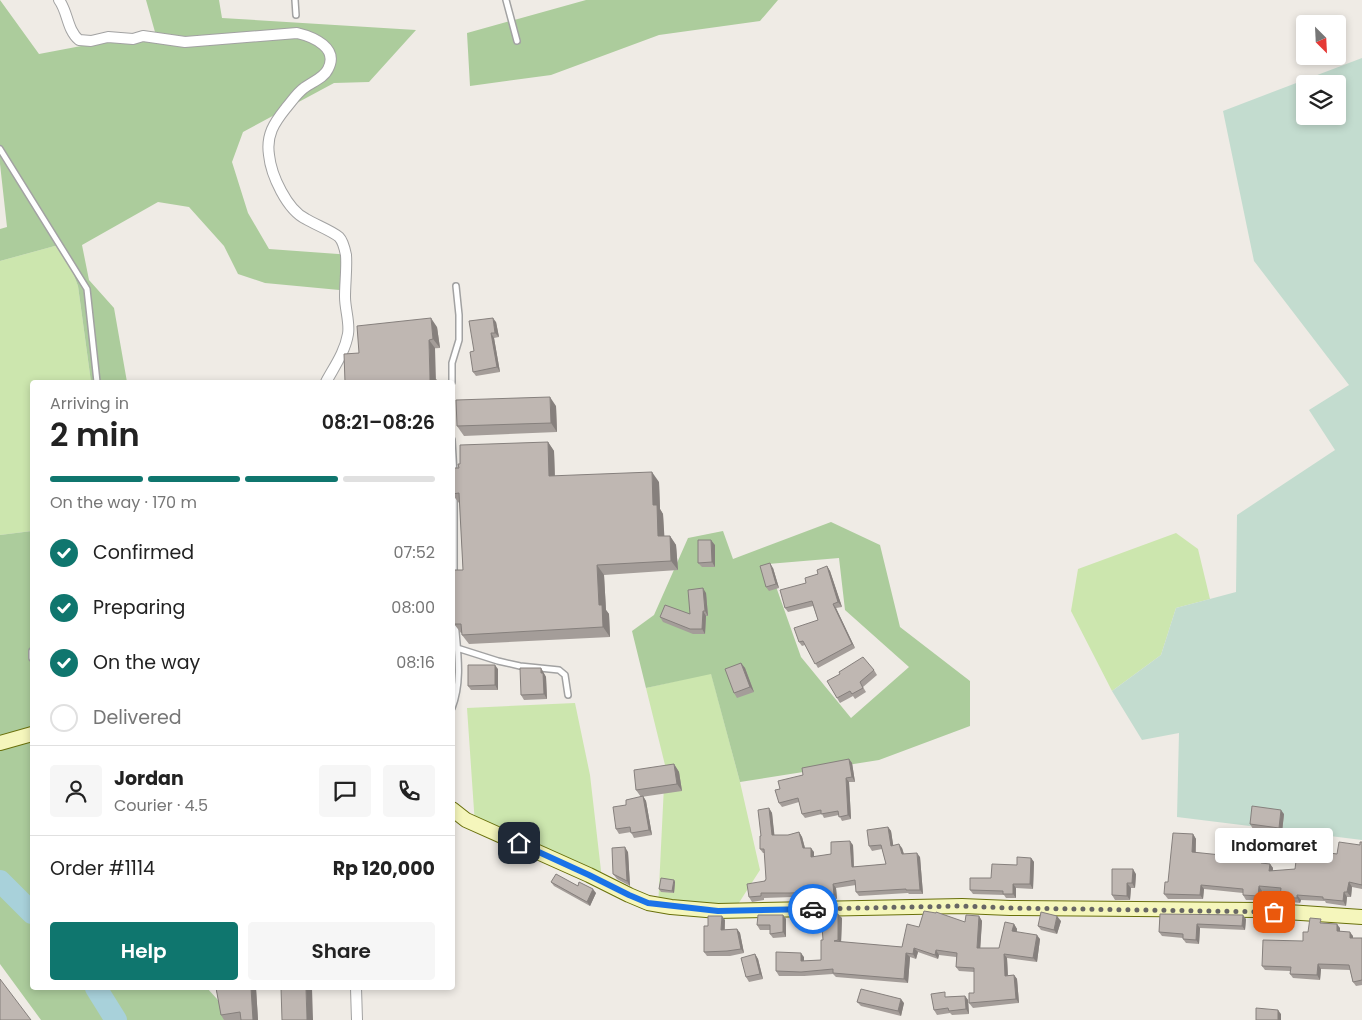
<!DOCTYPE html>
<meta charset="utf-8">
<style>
:root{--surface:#fff;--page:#f6f6f6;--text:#222;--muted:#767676;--line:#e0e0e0;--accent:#0f766e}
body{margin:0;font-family:Poppins,sans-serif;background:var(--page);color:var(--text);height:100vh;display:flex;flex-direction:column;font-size:19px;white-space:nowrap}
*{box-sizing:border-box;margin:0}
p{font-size:16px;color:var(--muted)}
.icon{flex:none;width:28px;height:28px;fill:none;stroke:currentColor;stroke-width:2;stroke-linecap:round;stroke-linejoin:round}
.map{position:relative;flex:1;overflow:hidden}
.drawer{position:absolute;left:30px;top:380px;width:425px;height:610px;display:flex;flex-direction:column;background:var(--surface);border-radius:5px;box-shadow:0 2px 8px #0003}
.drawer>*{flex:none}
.needle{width:32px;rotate:156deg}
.fabs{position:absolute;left:1296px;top:15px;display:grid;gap:10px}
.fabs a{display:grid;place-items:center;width:50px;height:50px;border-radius:5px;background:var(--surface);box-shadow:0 2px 8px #0003;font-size:25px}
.pin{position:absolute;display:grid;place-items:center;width:42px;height:42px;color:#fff;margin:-21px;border-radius:10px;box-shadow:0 2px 8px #0006}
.courier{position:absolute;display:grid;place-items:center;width:50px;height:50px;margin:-25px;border:4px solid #1a73e8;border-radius:50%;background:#fff;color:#222;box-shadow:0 1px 6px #0007}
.bubble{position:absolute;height:35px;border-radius:5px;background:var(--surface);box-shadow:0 2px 8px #0003;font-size:16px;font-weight:600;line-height:35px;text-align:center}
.headline em{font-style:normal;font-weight:600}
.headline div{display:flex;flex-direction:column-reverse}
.headline{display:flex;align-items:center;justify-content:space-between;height:85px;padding:0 20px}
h1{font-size:32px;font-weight:600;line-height:38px}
.bar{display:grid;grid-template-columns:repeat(4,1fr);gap:8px 5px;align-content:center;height:60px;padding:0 20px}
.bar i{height:6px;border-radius:4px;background:var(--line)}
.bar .on{background:var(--accent)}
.bar p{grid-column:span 4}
.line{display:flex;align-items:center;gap:12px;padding:0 20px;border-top:1px solid var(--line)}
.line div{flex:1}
.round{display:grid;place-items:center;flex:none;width:52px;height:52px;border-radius:5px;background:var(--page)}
ol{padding:0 20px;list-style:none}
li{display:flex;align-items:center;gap:15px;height:55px}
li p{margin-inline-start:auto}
li .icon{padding:5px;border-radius:50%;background:var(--accent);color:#fff;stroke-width:4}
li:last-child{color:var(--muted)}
li i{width:28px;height:28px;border:2px solid var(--line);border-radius:50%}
.button{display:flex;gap:10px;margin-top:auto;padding:10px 20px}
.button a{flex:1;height:58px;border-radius:5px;background:var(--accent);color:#fff;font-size:20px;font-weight:600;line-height:58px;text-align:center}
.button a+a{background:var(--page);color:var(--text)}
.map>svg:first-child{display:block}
</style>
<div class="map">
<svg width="1362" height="1020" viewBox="0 0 1362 1020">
<rect width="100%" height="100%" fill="#efebe5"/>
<!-- grass -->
<path fill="#cce6ae" d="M62 244 78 286 91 382H32V531L0 535V261Z
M1176 533 1198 549 1210 599 1176 608 1161 655 1112 691 1071 611 1078 569Z
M711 673 740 782 760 870 733 912 696 916 658 908 665 765 646 688Z
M575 703 590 775 603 888 475 825 467 708Z"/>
<!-- forest -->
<path fill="#accc9c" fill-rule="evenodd" d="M0 0 39 54 155 32 146 0H219L222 18 416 30 369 82 334 83 243 132 232 162 248 213 269 249 352 255 350 291 265 283 238 274 224 246 189 207 158 202 82 245 89 280 114 308 127 382H91L78 286 62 244 0 261V229L7 227 0 164Z
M586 0H778L760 21 659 35 551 75 470 86 467 33Z
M831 522 880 545 900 627 970 681V726L879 760 740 782 711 674 646 688 632 631 654 615 688 538 723 531 733 559ZM839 558 845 610 909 667 851 718 801 657 768 564Z
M32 531V988H207L228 1011 229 1020H41L0 964V535Z"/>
<!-- wetland -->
<path fill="#c3dccf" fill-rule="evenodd" d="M1362 58V840L1177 817 1179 733 1142 740 1112 691 1161 655 1176 608 1236 592 1237 515 1335 450 1309 410 1349 385 1254 261 1223 111ZM1305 84H1338V116H1305Z"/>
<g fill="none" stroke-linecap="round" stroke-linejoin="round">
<!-- river -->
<path stroke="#a8d1da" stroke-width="22" d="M0 881 32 913
M96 988 116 1020"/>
<!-- service casing -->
<g stroke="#a2a2a2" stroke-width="8">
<path id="service" d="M295 0 296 15
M506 0 517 41
M0 149 87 289 97 382
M452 382V363L459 340V315L456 286
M452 440 454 474
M454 490V576
M457 648 498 661 520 666 559 670 565 675 568 695
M32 651V658
M452 708C463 680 457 649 455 620"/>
</g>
<!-- minor casing -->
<g stroke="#a2a2a2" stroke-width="12">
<path id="minor" d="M59 0C68 12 67 30 79 40L91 41 108 37 133 39 143 36 185 42 297 33C314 37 339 48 328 69 324 78 312 82 304 88 297 93 292 101 286 108 274 123 266 135 269 155 271 175 287 210 306 219 314 224 332 231 339 237 343 241 345 250 346 255 347 268 345 283 345 297 345 309 350 323 348 334 345 352 334 367 326 382
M356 988 357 1020"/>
</g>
<!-- secondary casing -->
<g stroke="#69700b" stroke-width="16">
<path id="secondary" d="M0 743 32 734
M452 809 466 820 589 875 629 895 648 903 671 907 718 911 962 906 1010 908 1257 910 1362 917"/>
</g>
<!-- service -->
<use href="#service" stroke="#fff" stroke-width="5"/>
<!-- minor -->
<use href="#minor" stroke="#fff" stroke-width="10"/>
<!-- secondary -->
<use href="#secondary" stroke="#f5f6bc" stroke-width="14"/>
</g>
<!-- wall -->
<path fill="#a49d99" d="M496 322 499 337 494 338 500 372 476 376 473 372 474 351Z
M437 327 440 348 359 353Z
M556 406 557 432 464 436 457 426Z
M548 442 554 451 555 476 659 482 660 509 663 514 664 536H670L676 545 678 570 604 575 606 610 609 614 610 637 469 644 462 635V633H461L454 624 463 570 460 503H459L452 494V468H459Z
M715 545V567H702L698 563Z
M827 566 830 571 842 607 836 608 855 648 818 668 805 645 802 646 799 642 818 620 813 606 788 612 785 608 806 583 818 574Z
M773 568 779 588 769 591 766 587Z
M706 593 708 616H706L705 634H693L663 622 660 617 690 614Z
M741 663 745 668 754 692 737 698 734 693Z
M541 668 546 677 547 699 524 700 521 695Z
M498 669V690H471L468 686Z
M874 670 877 675 863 687 866 692 855 699 853 696 840 703 837 698Z
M849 759 852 763 855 782H849L851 819 842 821 839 815 824 818 822 814 805 818 802 814 799 802 782 807 779 803 780 789 803 775Z
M674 764 679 772 682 791 641 797 636 790Z
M643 796 646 801 652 835 634 838 631 832 619 834 616 829 626 805Z
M769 808 772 813 774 835H788L799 832 802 837 805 848 814 852V857L831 854 853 845 854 867 886 864 882 849 872 851 869 846 888 827 891 831 893 845 902 848 904 854 920 857 923 894H909L908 893 859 896 856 892V885L836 888 837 899 821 900 819 897H793L764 898V900L752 902 749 897 766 879 765 853H763L760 849 761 836Z
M1284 814 1282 832 1253 829 1250 824Z
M1193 834 1196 839V853L1270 864 1273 868V871L1295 869 1310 838 1313 842 1312 851 1337 854 1360 845 1362 842V889L1352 887 1351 897H1347L1346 906 1326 903 1325 901 1301 900 1300 903 1284 901 1280 897 1281 892 1262 891V900H1246L1243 895V893L1204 889 1203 899H1168L1164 894 1168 882Z
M628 852 630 886 617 879 613 874Z
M1031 858 1034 862 1033 889 1016 888V898H1006L1004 895 973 894 970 890 1017 865Z
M1136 874 1135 888H1131L1130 900H1115L1112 895Z
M674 880 675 882 674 893 661 892 659 889Z
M551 882 578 886 596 893 590 906 554 886Z
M1160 914 1246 919 1245 930 1200 928 1199 944 1186 943 1183 939V938L1162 936 1159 932Z
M783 915 786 919V937L773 938 770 934V930H760L757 925Z
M979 916 982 921 980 948H999L1014 924 1017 929V932L1040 939 1037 962 1007 958 1008 975H1014L1017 979 1019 1003 973 1008 969 1003 974 993V972L959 971 956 967V957L939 955 938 959 918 952 916 959 910 957 908 983 836 977 833 974 804 976H779L776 971 804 957V961L821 960 823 940 842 918 841 942 902 947 919 927 965 922Z
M725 920V930L737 929 740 933 744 953 730 956H707L704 952 708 926Z
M1061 921 1057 934 1041 930 1038 926Z
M1324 923 1340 928V931L1353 936V938H1362V985L1356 986 1353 982 1350 970 1321 969 1320 980 1293 978 1290 974V971L1265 970 1262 966 1303 941 1308 932Z
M755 954 758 959 763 979 749 982 746 977Z
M216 988H256L258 1020H224L221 1015Z
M965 996 968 1000 969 1014 952 1015 950 1013 937 1015 934 1010 948 997Z
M857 1002 904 1003 901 1016 861 1006Z"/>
<!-- shaded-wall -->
<path fill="#86807d" d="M431 318 437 327 440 348 433 339Z
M493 318 496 322 499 337 495 333Z
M491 333 494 338 500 372 497 367Z
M429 340 435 348 436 382 430 380Z
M550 397 556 406 557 432 551 423Z
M548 442 554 451 555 485 549 476Z
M652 472 659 482 660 509 663 514 665 546 658 536 653 505Z
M670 536 676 545 678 570 671 561Z
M711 540 715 545V567L712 562Z
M770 563 773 568 779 588 776 584Z
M597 565 604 575 606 610 609 614 610 637 603 627 599 605Z
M827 566 830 571 842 607 838 602Z
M703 588 706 593 708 616 705 611Z
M833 604 836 608 855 648 852 644Z
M703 611 706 616 705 634 702 629Z
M741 663 745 668 754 692 750 687Z
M495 665 498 669V690L495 685Z
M541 668 546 677 547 699 544 694Z
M849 759 852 763 855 782 852 777Z
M674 764 679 772 682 791 677 784Z
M846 778 849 782 851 819 848 815Z
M643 796 646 801 652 835 649 830Z
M769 808 772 813 775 840 772 835Z
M1281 810 1284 814 1282 832 1279 828Z
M888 827 891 831 894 850 891 846Z
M799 832 802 837 806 852 803 848Z
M1193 834 1196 839 1195 857 1192 852Z
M1310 838 1313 842 1311 855 1308 850Z
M850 841 853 845 854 872 852 867Z
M899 844 902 848 905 858 902 854Z
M625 847 628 852 630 886 627 881Z
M811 848 814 852V862L811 857Z
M917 853 920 857 923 894 920 890Z
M1031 858 1034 862 1033 889 1030 884Z
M1270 864 1273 868 1272 876 1269 871Z
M1133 869 1136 874 1135 888 1132 883Z
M674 880 675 882 674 893 672 891Z
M1349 882 1352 887 1351 897 1347 892Z
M1127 883 1131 888 1130 900 1127 896Z
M833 884 836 888 837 899 834 895Z
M1013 884 1016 888V898L1013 894Z
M1201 885 1204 889 1203 899 1200 895Z
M1259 886 1262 891V900L1258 896Z
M593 889 596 893 590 906 587 902Z
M1344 892 1347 897 1346 906 1343 901Z
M1297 895 1301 900 1300 903 1297 898Z
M838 914 842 918 841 944 838 940Z
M783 915 786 919V937L783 932Z
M1243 915 1246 919 1245 930 1242 926Z
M722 916 725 920 724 935 721 930Z
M979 916 982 921 980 953 977 948Z
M1057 916 1061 921 1057 934 1054 930Z
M1014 924 1017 929 1016 936 1012 931Z
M1197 924 1200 928 1199 944 1196 940Z
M1337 924 1340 928V936L1337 931Z
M737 929 740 933 744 953 741 949Z
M1350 932 1353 936V943L1350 938Z
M1037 935 1040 939 1037 962 1033 958Z
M914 948 918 952 916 959 913 954Z
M936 950 939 955 938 959 935 955Z
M801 953 804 957V966L801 961Z
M906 953 910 957 908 983 904 979Z
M755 954 758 959 763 979 760 974Z
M1004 954 1007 958 1008 980 1005 976Z
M1318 964 1321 969 1320 980 1317 975Z
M1014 975 1017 979 1019 1003 1016 999Z
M251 988H256L258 1020H253Z
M306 988H312L313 1020H307Z
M965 996 968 1000 969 1014 966 1009Z
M901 999 904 1003 901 1016 898 1011Z
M1278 1010 1281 1014V1020H1278Z"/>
<!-- building -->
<path fill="#bfb7b2" stroke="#86807d" d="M431 318 433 339 429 340 430 380H437V382H345L344 354 359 353 357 326Z
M493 318 495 333H491L497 367 473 372 470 352 474 351 469 321Z
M550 397 551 423 457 426 456 400Z
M548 442 549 476 652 472 653 505H657L658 536H670L671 561 597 565 599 605H602L603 627 462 635 461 624H454L452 586V570H463L459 493 452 494V468H459L458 464H460V445Z
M698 540H711L712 562 698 563Z
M770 563 776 584 766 587 760 566Z
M827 566 838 602 833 604 852 644 815 664 803 641 799 642 794 628 818 620 812 601 785 608 780 590 806 583 805 578 818 574 817 570Z
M703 588 705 611H703L702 629H690L660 617 665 605 690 614 688 590Z
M863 657 874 670 860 682 863 688 852 694 850 691 837 698 827 681 840 674 839 672Z
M741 663 750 687 734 693 725 669Z
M468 665H495V685L468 686Z
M520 668H541V673H543L544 694 521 695Z
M849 759 852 777 846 778 848 815 839 817 838 811 821 814V810L802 814 798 798 779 803 775 790 780 789 778 781 803 775 802 768Z
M674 764 677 784 636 790 634 770Z
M643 796 649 830 631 833 630 827 616 829 613 807 626 805V800Z
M1252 806 1281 810 1279 828 1250 824Z
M769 808 772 835H788L799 832 803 848H811V857L831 854V842L850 841 852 867 886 864 881 845 869 846 867 830 888 827 891 846 899 844 902 854 917 853 920 890H906V889L856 892 855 880 833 884 834 895 818 896V892L790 893H761V896L749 897 747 884 765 881 766 879 764 849H760V836H761L758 810Z
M1173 833 1193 834 1192 852 1221 855V857L1261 858V863L1270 864 1269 871 1295 869 1299 837 1310 838 1308 850 1337 854 1339 842 1360 845V842H1362V885L1349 882 1347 892H1344L1343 901 1323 899V897L1297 895V898L1280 897 1281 888 1259 886 1258 896 1243 895V889L1201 885 1200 895 1164 894 1165 882H1168Z
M625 847 627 881 613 874 612 848Z
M1017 857 1031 858 1030 884H1013V894H1003V891L970 890V878H991L992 864 1017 865Z
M1112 869H1133L1132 883H1127V896L1112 895Z
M556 874 578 886 579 882 593 889 587 902 551 882Z
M661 878 674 880 672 891 659 889Z
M924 911 936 913V912L965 922 966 915 979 916 977 948H999L1005 922 1014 924 1012 931 1037 935 1033 958 1004 954 1005 976 1014 975 1016 999 969 1003V993H974V968L956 967 957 953 936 950 935 955 914 948 913 954 906 953 904 979 833 973V969L801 972 776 971V952L801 953V961L821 960V940H823L821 913 838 914V940L834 941 902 947 907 924 919 927Z
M1041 912 1057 916 1054 930 1038 926Z
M1160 914 1243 915 1242 926 1197 924 1196 940 1183 939V934L1159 932Z
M758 915H783V932L770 934V925H757Z
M708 916H722L721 930 737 929 741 949 727 951 704 952V926H708Z
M1310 918 1321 919 1320 923 1337 924V931L1350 932V938H1362V980L1353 982 1349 965 1318 964 1317 975 1290 974 1291 967 1262 966 1263 940 1303 941V932H1308Z
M755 954 760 974 746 977 741 958Z
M0 979 31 1020H0Z
M216 988H251L253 1020H241L240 1012 221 1015Z
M281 988H306L307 1020H282Z
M861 989 901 999 898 1011 857 1002Z
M945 992V997L965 996 966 1009 949 1011 948 1008 934 1010 931 994Z
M1256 1008 1278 1010V1020H1256Z"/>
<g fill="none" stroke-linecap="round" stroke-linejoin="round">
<!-- done -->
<path stroke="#676664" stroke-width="5" stroke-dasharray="0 9" d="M813 909 962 906 1010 908 1274 912"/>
<!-- route -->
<path stroke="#1a73e8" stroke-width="6" d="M519 843 589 875 629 895 648 903 718 911 813 909"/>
</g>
</svg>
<div class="fabs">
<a><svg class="needle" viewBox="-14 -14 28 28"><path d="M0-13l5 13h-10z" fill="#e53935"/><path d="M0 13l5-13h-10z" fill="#767676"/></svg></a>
<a><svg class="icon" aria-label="layers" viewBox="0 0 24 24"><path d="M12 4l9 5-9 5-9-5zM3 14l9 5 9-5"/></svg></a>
</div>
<div class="pin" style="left:1274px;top:912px;background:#ea580c"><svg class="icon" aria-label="bag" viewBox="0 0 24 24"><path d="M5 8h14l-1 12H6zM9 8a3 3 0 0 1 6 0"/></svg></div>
<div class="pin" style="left:519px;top:843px;background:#1f2937"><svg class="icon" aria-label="home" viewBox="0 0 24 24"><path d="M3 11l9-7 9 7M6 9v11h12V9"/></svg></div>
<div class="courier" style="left:813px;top:909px"><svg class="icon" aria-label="car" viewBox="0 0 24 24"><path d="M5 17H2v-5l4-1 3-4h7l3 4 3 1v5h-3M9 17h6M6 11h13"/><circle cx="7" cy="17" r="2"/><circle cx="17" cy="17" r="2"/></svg></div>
<div class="bubble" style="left:1215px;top:828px;width:118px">Indomaret</div>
<section class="drawer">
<div class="headline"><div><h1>2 min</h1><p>Arriving in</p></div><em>08:21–08:26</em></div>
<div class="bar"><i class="on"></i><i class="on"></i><i class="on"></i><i></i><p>On the way · 170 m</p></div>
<ol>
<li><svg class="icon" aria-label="check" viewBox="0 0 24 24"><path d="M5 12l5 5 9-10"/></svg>Confirmed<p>07:52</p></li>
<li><svg class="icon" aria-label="check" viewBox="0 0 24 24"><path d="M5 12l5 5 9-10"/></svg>Preparing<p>08:00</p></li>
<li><svg class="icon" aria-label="check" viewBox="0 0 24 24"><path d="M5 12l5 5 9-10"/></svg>On the way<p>08:16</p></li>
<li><i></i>Delivered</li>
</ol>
<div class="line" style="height:90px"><a class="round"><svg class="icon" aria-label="person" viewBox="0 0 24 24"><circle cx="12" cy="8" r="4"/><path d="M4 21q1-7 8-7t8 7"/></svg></a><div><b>Jordan</b><p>Courier · 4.5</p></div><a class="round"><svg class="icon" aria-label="chat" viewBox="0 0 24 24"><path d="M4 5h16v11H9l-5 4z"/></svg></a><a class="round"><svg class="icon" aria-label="phone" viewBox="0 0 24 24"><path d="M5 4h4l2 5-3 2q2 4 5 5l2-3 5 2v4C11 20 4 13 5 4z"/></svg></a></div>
<div class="line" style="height:65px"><div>Order #1114</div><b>Rp 120,000</b></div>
<div class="button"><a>Help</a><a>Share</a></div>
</section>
</div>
